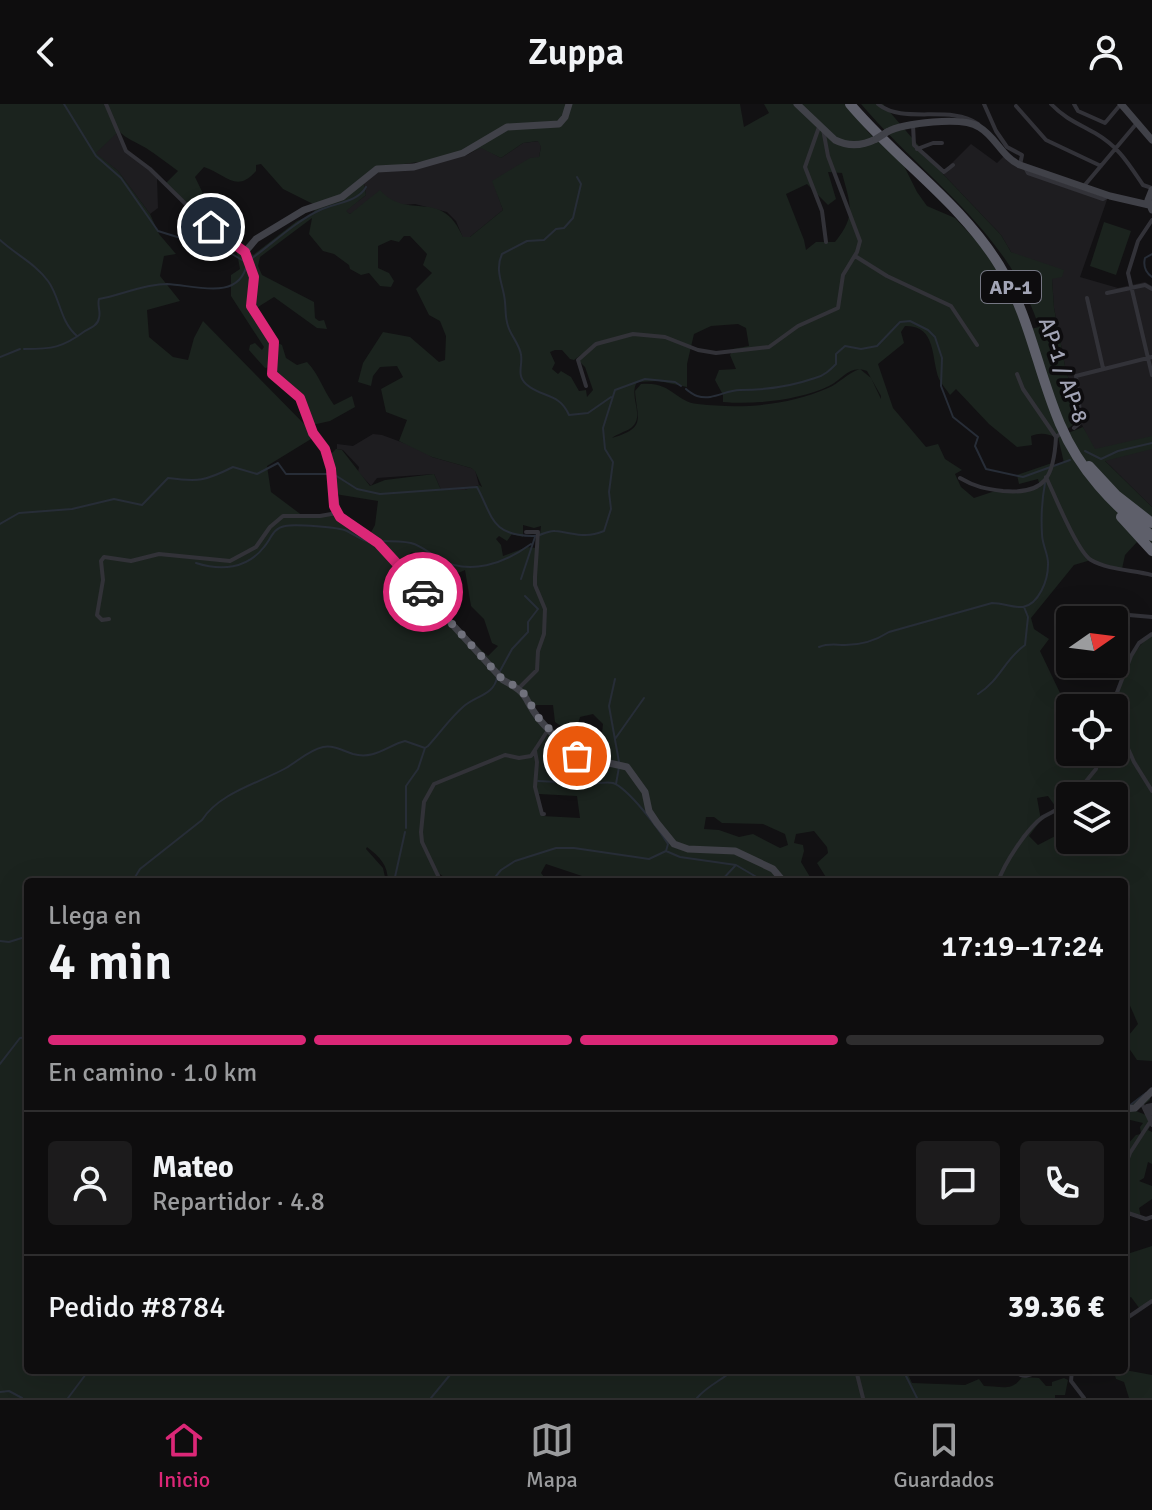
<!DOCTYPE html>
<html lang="es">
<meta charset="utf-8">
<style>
:root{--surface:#0e0d0e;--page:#1c1b1c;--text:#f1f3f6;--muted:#9b9c9e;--line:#2e2d2e;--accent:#db2777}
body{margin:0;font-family:Signika,sans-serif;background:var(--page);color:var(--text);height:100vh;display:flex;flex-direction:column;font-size:30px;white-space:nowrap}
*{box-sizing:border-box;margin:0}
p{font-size:26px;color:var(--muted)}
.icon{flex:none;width:44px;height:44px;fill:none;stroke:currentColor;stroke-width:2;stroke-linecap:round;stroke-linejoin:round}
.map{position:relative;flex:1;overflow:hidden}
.panel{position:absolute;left:24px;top:774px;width:1104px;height:496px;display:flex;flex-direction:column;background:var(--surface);border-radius:8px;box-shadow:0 8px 32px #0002,0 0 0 2px var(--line)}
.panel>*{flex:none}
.needle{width:52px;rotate:76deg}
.fabs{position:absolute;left:1056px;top:502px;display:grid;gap:16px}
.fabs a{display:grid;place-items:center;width:72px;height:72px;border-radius:8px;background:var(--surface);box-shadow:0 8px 32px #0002,0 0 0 2px var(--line);font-size:40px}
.pin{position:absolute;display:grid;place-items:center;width:68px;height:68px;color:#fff;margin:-34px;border:4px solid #fff;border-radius:50%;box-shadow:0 2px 8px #0007}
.courier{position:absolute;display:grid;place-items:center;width:80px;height:80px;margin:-40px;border:6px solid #db2777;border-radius:50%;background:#fff;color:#222;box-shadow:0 2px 10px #0007}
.overview em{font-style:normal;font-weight:600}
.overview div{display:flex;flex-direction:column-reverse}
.overview{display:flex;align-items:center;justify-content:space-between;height:136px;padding:0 24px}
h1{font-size:52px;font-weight:600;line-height:60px}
.bar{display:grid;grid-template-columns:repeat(4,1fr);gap:12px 8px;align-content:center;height:96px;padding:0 24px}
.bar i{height:10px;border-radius:6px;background:var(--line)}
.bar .selected{background:var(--accent)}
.bar p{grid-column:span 4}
.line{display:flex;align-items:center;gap:20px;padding:0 24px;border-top:2px solid var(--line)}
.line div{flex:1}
.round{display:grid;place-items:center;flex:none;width:84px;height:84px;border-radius:8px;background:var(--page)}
header{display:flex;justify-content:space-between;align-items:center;height:104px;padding:0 24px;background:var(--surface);font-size:36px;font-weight:600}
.dock{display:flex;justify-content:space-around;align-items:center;height:112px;border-top:2px solid var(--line);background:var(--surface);font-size:22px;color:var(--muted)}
.dock a{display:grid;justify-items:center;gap:4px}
.dock .selected{color:var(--accent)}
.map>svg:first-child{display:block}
</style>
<header><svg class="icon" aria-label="back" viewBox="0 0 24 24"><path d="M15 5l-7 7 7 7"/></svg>Zuppa<svg class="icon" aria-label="person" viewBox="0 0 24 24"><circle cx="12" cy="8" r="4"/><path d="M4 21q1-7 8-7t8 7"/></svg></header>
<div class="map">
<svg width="1152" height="1294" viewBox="0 0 1152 1294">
<rect width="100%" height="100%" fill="#121113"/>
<!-- built -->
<path fill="#1e1d20" d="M116 29 125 48 143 59 157 74 158 104 150 110 118 67 95 49Z
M539 37 541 43 539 53 493 77 503 106 470 133 463 134 456 117 447 108 415 100 402 101 375 92 358 106 350 110 345 107 366 91 363 75 377 66 467 51 481 43 501 54 523 39Z
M971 40 997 59 1006 50 1014 57 1108 93 1080 173 1118 184 1145 178 1152 182V403L1092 344 1080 316 1065 262 1054 204 1052 175 1011 148 1001 131 942 69Z
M373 330 382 331 420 345 432 353 471 364 475 366 479 381 465 386H441L434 370 377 374 371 382 358 368 359 363 343 346 337 345V340L353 342Z"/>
<!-- green -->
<path fill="#1b231e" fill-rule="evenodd" d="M0 0H740L744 23 769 9 764 0H846L869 29 903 60 917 88 927 102 955 114 984 145 1010 186 1026 226 1039 223C1009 128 923 73 861 0H883L942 69 1001 131 1011 148 1064 166 1062 173 1052 175 1054 204 1065 262 1080 316 1056 333C1047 330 1041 328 1031 332L1032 341 1017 343 989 320 956 285 950 291C947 286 942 281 939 275 931 255 937 221 905 222L901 228 904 239 878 260 893 304 926 343 938 340 945 355 962 366 955 370 961 383 974 394 998 386 1027 388 1040 383 1038 375 1019 380 1017 371 1052 359 1054 362 1064 359 1058 333 1083 323 1095 345 1152 332V345L1105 357 1152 403V453L1137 438 1125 451 1122 465 1091 456 1074 461 1031 514 1034 525 1049 535 1040 547 1061 591 1070 648 1097 666 1108 648H1114V643H1126L1111 602C1124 576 1128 547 1152 531V957L1137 956 1124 937 1138 920 1124 888V778H829L817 759 828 749 827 743 814 727 796 730 794 739 803 741 804 747 801 758 813 778H600L546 760 541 769 548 778H450L440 770 441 778H388C388 761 380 753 367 743L366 745 383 764 386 778H28V1266H906L912 1279 965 1281 979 1275 984 1282C1001 1282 1012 1288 1022 1273L1039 1274 1046 1282H1052V1278L1064 1274 1068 1276 1065 1291H1055V1294H0ZM119 27C126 35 136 38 146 44 157 51 167 59 178 67L166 79 215 125 211 106 195 73 204 63C226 70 236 90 256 67V61L261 60 283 85 317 102 312 111 297 117 253 151 241 140 236 144 240 165 231 171V192L264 243 262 246 255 239 250 241 249 246 265 264 270 263 278 275 300 291 312 321 330 317 355 303 352 292 334 301C323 286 319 270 307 258L297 261 286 254 282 241 274 237 253 206 274 193 317 224 327 225 324 216 319 217 315 214 314 198 262 171 258 162 260 153 312 114 309 130 323 147 334 150 349 161 350 165 361 171 369 169 380 182 391 183 394 177 389 169 378 164V142L391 136 399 138 404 132H410L427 150 423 161 432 169 416 185 429 211 440 217 446 232 445 256 439 258 410 233 383 228 363 259 358 278 371 282 373 272 380 263 397 262 403 273 381 285 386 308 407 316 399 337 432 353 471 364 475 367 482 383 479 381 465 386H441L434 370 385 376 370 382 342 346 336 345 331 350 335 390 378 397 375 421 369 432 344 419 335 409 303 412 271 388 267 362 311 335 312 328 203 217 194 234 188 256 173 253 149 233 147 206 180 197 160 172 164 152 176 150 159 130 150 110 118 67 96 49ZM538 37 541 43 539 53 530 54 492 77 503 106 470 133H463C441 82 408 118 380 86L350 110 346 107 366 91 363 75C397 52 444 62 481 44L501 54 523 39ZM828 68 842 69C850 100 857 111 835 138H816L806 146 804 136 786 90 807 80 828 101 836 95ZM738 220 746 224 749 242 733 245 730 251 736 265 719 266 715 276 723 291V298C754 301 800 296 829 282 843 275 850 260 867 267L881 292V295L871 274 860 265C847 269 840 279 828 284 787 302 742 305 698 300 675 298 672 277 641 280L635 287C637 315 647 324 612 334 617 330 625 328 631 324 646 312 628 293 637 278L659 277 687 283V260L694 230 711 222ZM555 246H562L570 255 574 256 582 250 579 257 585 263 593 286 587 293 586 286 579 287 571 273 561 267 558 270 552 265 555 259 550 248ZM523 421 534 424 541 422 536 464 537 481 547 511 534 481 536 444 527 443 503 452 501 441 496 435 499 432 507 437 512 430 523 433ZM412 448 425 458 456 470 465 466 471 502 484 515 492 539 498 542 488 552C462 529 422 483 407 452ZM534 601H553L555 618 561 622 578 620 580 613 593 610 603 620 601 639 589 648 577 642 570 648 539 616ZM539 690 577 692 580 714 542 712ZM1048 692 1058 706 1056 709 1065 717 1063 728 1038 741 1029 732 1041 716 1037 694ZM1070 692H1114V736H1070ZM706 713H714L722 719 763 720 785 730 788 741 780 744 753 730 739 733 719 726 704 725Z
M1104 118 1131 127 1116 171 1090 162Z
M1143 990 1150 993V996L1136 1007 1146 1011 1151 1021 1148 1026 1152 1028V1060L1148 1058 1144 1074 1139 1077 1152 1082V1095L1139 1104 1141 1113 1126 1107 1124 1111V1044L1136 1031 1141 1030 1140 1023 1143 1019 1126 1015 1130 1025 1124 1032V1007H1131V1000Z
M1152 1142V1197L1140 1205 1131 1193 1124 1197V1151Z
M1125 1266 1152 1271V1294H1129L1124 1278 1116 1275 1114 1268Z"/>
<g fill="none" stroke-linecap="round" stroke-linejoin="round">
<!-- stream -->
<path stroke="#272d37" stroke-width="2" d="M64 0 96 52 121 74 158 127 232 150 247 159
M577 73 581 80 573 114 564 124 556 125 544 136 527 137 502 150C494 167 504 182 505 198 506 208 505 213 508 222 511 232 520 241 521 251 523 261 516 271 526 280 541 294 559 288 569 311L588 309 611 293
M0 136C15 150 36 160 48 177 60 193 60 218 77 232
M1152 150 1145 154C1143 162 1145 168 1152 173
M251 155C273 139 296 117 320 106 335 99 358 98 366 83
M24 245C52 245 62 244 85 227 91 224 98 221 99 214 101 207 97 202 99 195 121 191 144 180 167 180 194 181 239 198 247 160
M0 253 20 245
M686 285C688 287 694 291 697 292 713 297 725 286 740 286 763 286 792 282 815 274 824 272 830 266 836 260V250L845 242 861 245 877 242 900 218 910 217 928 226 935 233 942 254 941 282 953 313 978 333 975 342 986 365 1023 373 1070 356
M1085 347 1101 355 1118 347 1152 339
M335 371 357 385 380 390 477 383C493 413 491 431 532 432 540 433 547 426 555 427 575 429 584 435 604 427L611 405 609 388 613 358 605 345 603 324 615 286 645 275 675 278 681 282
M0 420 19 409 72 405 114 395 142 401 168 374C199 378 205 377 233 363L257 370 278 359 286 370H329
M380 437C390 437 402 437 411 439 422 442 429 449 438 454 469 473 505 459 531 440
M196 459C221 467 247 465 264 443 271 435 273 424 285 422 295 420 339 423 347 427 355 431 360 435 369 438
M521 475 535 433
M819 543C829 539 835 541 845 541 862 541 875 537 889 528L992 499C1003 499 1014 504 1023 503 1039 500 1048 476 1048 461 1049 451 1042 441 1042 430 1041 413 1042 395 1045 379
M500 567 512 545 528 528V518L538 505 525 492
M615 575 609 602 619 658
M978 590C1001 575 1004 556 1025 541L1028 513 1024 503
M615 635 644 594
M538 677C555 677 572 680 588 680 597 680 605 677 613 679 628 684 659 725 668 740L666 747
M616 680 619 663
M406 724V682L418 665 425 644
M132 778 140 765 202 716C219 689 259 679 286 664 298 657 309 646 323 643 335 641 343 647 353 650 375 656 388 641 405 637L425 644 428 642C440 629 450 614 464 602 476 592 495 590 497 573
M388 778 395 773 405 728
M491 778 501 766 515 757 556 744H574L649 755 666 747 680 753 736 761 765 778
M720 778 735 762
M0 837 9 838 28 832
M0 960 20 934 28 933
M1129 1002 1146 989
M903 1266 917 1294
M0 1288 9 1287 22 1294
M68 1294 89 1266
M431 1294 454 1266
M697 1294C708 1281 721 1277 733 1266"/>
<!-- street -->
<path stroke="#323238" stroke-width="4" d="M106 0 126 47 150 65 202 116 245 148
M878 0C903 21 950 0 978 20
M984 0 996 27 1007 43 1022 51 1020 61
M1051 0C1064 14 1079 20 1095 29 1119 43 1128 59 1143 81L1152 84
M1074 0 1078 7 1105 19 1121 0
M1016 2 1046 36 1101 62
M913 21 914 41 944 68 953 61
M819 23 805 63 822 107 826 138
M917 45 933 39H942
M1026 65 1028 69 1103 95 1108 92
M1084 82 1137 19
M1152 116 1138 137 1128 169 1152 271
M855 152 887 172 951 202 977 241
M1107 189 1145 181 1152 185
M1087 194 1103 264
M1017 270 1023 285 1056 333
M586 282 578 256 596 240 633 230 665 233 698 246 716 249 769 243 798 222 838 204 843 171 857 148 860 137 828 52 823 25
M1074 324 1081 318 1076 272 1152 253
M1046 373C1054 390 1077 447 1091 456 1108 466 1133 466 1152 471
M960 374C975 383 986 385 1003 387 1046 391 1054 372 1056 333L1060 330
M1092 513 1106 509 1152 513
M109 515 102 516 97 511 103 476 101 457 104 453 131 457 159 450 230 457 256 443 270 423 283 412H320L337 409
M519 584 537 566 538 547 544 530 545 505 535 481V473L538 428H526
M1111 604 1131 552 1139 539 1152 530
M1114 613 1134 658 1152 687
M535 647 537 658 535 683 542 710H544
M1074 692 1096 665 1099 648
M441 778 422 738 421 728 424 698 434 680 505 651 519 654 531 652 548 626
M998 778C1004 760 1027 724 1043 713 1053 707 1061 705 1070 696
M1142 1000 1152 1021
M1152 1001 1147 1002 1148 1006 1152 1005
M1152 1009 1149 1010 1152 1014
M1124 1065 1130 1049 1150 1018
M1124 1104 1128 1109 1146 1115 1152 1113
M1124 1115 1126 1107
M1124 1216 1152 1197
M856 1266 863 1294
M1014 1266C1022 1276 1031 1271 1041 1266
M1072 1266 1071 1277 1084 1294"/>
<!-- secondary -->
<path stroke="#404148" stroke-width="7" d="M569 0 565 13 559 20 507 23 463 49 414 63 377 65 342 93 304 106 256 135 245 148 254 173 251 202 274 238 272 270 300 294 313 329 325 345 331 365 337 409 378 439 503 576C531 591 522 593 539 615 549 627 561 638 572 649L577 652 627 663 645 688 649 707 657 719 674 740 688 745 735 747 773 765 784 778
M797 0 835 36C849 43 862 42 876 35
M1121 0 1152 36
M887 28C903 19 963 12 979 23 996 33 1002 53 1020 61L1110 92 1149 101
M1152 86 1148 96 1152 106
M1124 1005 1135 1004 1152 987"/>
<!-- highway -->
<path stroke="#5e5f6a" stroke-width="10" d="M850 0C897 56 960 98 999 161 1030 212 1037 266 1060 320 1080 367 1113 401 1152 432
M1089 362 1116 391 1152 419
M1121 413 1152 447"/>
<!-- secondary-bridge -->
<path stroke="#404148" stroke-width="7" d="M876 35 887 28"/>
</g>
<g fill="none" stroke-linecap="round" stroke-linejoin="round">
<!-- done -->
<path stroke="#70717c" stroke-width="8" stroke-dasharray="0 14.4" d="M423 488 503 576 519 584 525 591 540 616 577 652"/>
<!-- route -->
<path stroke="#db2777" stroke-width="10" d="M211 123 245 148 254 173 251 202 274 238 272 270 300 294 313 329 325 345 331 365 334 402 340 413 378 439 423 488"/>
</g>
<g text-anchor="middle" stroke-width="7" stroke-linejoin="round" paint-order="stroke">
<!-- shield labels -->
<rect fill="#0d0c0e" stroke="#757683" stroke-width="2" x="981" y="167" width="60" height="32" rx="6"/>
<g font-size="20" font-weight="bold" fill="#a2a4b5">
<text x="1011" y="190">AP-1</text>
</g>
<!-- street labels -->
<g font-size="22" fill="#a2a4b5" stroke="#0d0c0e">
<text transform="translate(1064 266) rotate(71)" y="8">AP-1 / AP-8</text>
</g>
</g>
</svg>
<div class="fabs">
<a><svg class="needle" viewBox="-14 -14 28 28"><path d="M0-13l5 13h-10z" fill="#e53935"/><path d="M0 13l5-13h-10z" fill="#9b9c9e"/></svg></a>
<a><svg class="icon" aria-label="locate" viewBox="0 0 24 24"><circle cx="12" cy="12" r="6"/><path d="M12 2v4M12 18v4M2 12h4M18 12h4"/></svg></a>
<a><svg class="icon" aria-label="layers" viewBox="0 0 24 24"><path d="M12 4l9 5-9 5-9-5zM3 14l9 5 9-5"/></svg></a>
</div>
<div class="pin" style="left:577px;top:652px;background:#ea580c"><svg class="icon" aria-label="bag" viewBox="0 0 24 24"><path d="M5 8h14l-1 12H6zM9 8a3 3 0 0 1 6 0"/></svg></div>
<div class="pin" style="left:211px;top:123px;background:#1f2937"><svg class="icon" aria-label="home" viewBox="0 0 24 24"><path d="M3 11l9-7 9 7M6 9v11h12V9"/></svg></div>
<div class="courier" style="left:423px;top:488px"><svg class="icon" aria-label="car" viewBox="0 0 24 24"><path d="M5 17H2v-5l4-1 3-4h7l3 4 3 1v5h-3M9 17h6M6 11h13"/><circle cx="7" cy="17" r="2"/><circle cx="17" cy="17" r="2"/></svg></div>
<section class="panel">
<div class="overview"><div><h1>4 min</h1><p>Llega en</p></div><em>17:19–17:24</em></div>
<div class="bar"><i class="selected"></i><i class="selected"></i><i class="selected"></i><i></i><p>En camino · 1.0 km</p></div>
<div class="line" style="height:144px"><a class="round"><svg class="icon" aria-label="person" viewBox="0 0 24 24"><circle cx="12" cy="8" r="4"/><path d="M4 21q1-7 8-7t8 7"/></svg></a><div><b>Mateo</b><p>Repartidor · 4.8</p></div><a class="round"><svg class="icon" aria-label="chat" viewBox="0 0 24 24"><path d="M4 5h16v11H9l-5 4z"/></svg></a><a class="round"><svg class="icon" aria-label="phone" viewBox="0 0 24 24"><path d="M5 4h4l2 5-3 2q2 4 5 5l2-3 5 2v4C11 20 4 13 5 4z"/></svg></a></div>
<div class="line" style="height:104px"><div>Pedido #8784</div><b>39.36 €</b></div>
</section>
</div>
<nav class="dock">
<a class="selected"><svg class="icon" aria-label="home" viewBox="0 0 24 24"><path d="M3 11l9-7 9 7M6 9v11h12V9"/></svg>Inicio</a>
<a><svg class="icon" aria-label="map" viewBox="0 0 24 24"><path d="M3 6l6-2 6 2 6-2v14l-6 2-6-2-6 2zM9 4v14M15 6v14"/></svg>Mapa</a>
<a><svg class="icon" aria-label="saved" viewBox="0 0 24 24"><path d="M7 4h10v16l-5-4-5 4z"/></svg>Guardados</a>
</nav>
